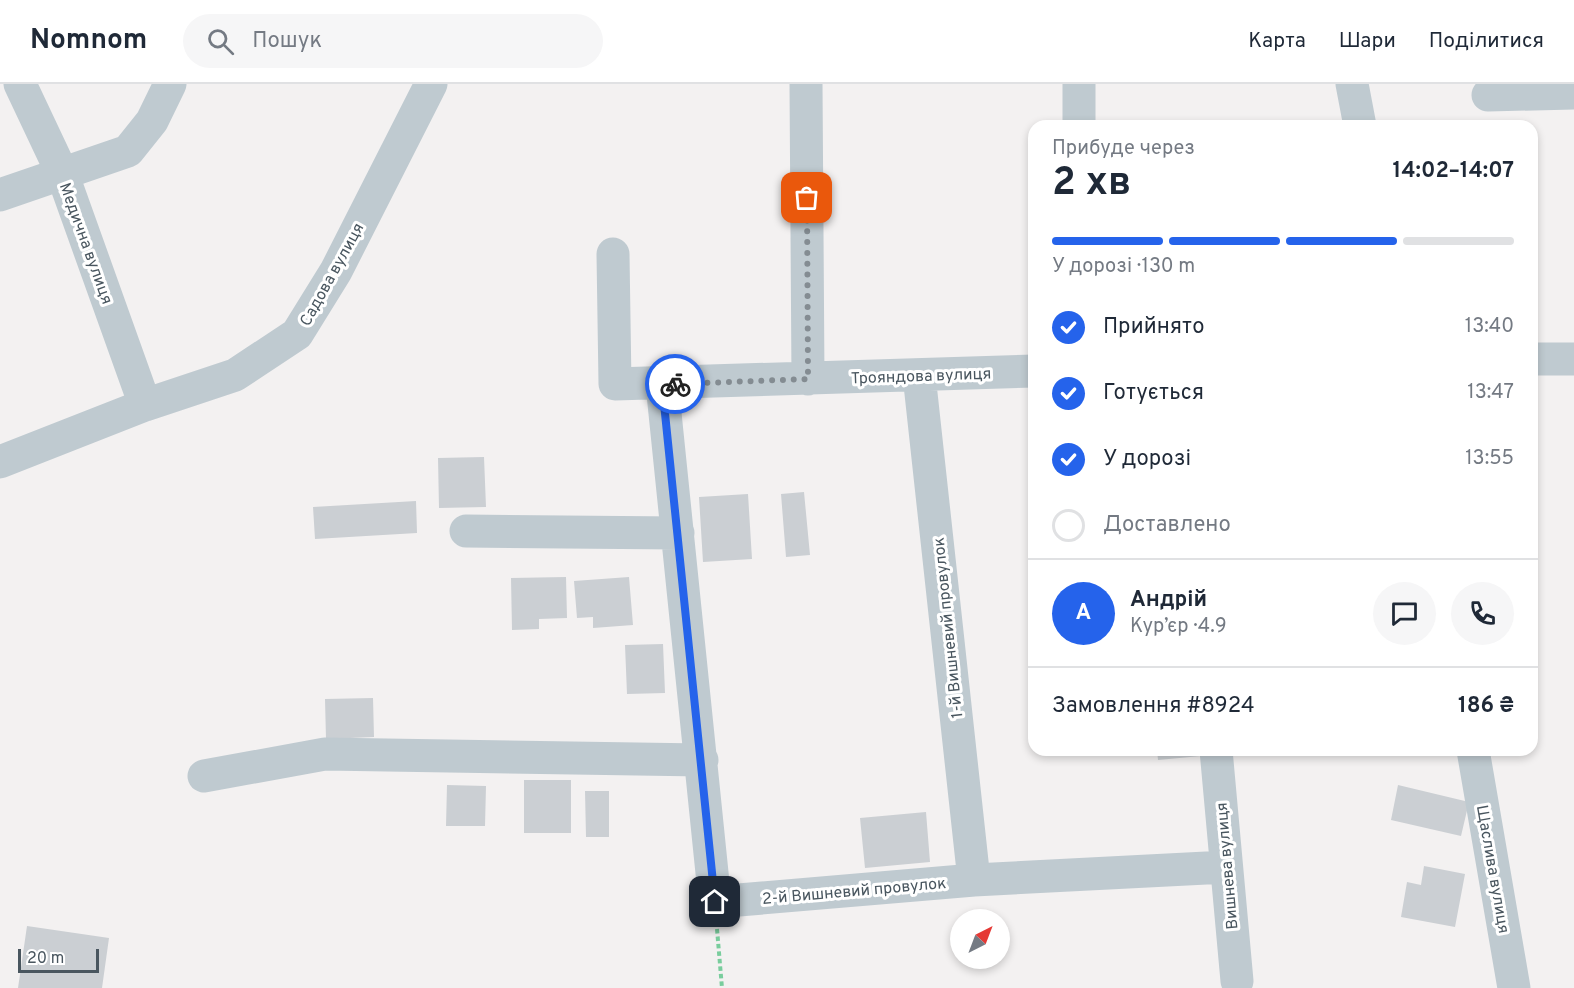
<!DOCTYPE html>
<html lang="uk">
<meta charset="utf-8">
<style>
:root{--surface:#fff;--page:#f6f6f7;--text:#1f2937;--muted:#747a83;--line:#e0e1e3;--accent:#2563eb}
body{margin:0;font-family:Overpass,sans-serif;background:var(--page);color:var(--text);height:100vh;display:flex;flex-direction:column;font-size:22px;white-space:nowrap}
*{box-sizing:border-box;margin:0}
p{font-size:20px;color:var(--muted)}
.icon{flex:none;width:33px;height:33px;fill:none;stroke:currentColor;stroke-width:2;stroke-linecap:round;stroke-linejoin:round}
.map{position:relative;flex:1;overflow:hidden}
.details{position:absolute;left:1028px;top:36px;width:510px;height:636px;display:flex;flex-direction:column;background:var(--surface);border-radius:18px;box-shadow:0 3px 9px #0003}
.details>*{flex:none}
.needle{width:39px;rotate:42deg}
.tools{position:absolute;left:950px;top:825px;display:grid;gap:12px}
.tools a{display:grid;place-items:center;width:60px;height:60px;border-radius:50%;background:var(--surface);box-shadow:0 3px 9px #0003;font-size:30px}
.scale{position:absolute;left:18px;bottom:15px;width:81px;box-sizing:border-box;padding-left:6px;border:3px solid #49565f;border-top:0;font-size:16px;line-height:21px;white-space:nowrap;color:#49565f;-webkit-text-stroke:4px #fff;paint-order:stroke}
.pin{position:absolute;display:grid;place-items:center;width:51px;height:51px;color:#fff;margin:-26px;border-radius:12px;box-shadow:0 3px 9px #0006}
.courier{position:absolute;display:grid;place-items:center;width:60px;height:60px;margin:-30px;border:4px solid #2563eb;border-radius:50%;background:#fff;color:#222;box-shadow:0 2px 8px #0007}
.summary em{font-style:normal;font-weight:700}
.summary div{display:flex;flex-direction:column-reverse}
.summary{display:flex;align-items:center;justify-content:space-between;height:102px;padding:0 24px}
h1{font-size:39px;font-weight:700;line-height:45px}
.bar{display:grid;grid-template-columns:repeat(4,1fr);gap:9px 6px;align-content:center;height:72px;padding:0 24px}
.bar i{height:8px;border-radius:4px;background:var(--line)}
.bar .active{background:var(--accent)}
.bar p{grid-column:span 4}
.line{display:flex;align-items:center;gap:15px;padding:0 24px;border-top:2px solid var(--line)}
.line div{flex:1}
.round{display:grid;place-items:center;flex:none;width:63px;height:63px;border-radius:32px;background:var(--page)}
ol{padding:0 24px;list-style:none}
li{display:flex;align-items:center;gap:18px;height:66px}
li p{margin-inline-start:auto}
li .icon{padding:6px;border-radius:50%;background:var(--accent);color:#fff;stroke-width:4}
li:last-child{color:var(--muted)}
li i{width:33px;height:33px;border:3px solid var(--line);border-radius:50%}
header{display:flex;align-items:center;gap:36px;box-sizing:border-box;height:84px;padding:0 30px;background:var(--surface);border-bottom:2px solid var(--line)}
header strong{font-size:28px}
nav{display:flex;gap:33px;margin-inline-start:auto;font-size:21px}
.search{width:420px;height:54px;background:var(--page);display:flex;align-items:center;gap:15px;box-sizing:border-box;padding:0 21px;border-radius:33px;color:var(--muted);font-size:22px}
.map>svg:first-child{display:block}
</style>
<header>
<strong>Nomnom</strong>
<div class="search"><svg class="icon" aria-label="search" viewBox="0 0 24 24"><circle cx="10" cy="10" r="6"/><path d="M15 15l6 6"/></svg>Пошук</div>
<nav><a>Карта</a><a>Шари</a><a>Поділитися</a></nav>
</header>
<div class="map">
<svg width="1574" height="904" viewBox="0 0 1574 904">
<rect width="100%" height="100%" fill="#f3f1f1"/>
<!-- building -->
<path fill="#cbcfd3" d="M484 373 486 423 439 424 438 374Z
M804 408 810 471 786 473 781 410Z
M748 410 752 475 703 478 699 413Z
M416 417 417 449 315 455 313 423Z
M566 493 567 534 539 535V545L512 546 511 494Z
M629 493 633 541 593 544V533L577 534 574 497Z
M663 560 665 609 627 610 625 561Z
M373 614 374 653 326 655 325 615Z
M1157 666H1201V672L1158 676Z
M1357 666H1390V667L1358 672Z
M524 696H571V749H524Z
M447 701 486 702 485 742H446Z
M1398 701 1469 718 1461 752 1391 736Z
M585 707H609V753H586Z
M926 728 930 778 865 784 860 734Z
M1424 782 1465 790 1455 843 1401 833 1407 798 1421 801Z
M27 842 109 854 102 904H18Z"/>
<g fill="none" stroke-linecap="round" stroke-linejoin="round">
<!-- path -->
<path stroke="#79cd9d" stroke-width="4" stroke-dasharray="4.5 3" stroke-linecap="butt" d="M717 845 722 904"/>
<!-- minor -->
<path stroke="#bfcad0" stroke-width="33" d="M20 0 62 89 145 321
M806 0 808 295
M1352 0 1360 42
M1488 11 1574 9
M1079 42V0
M0 111 128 67 152 37 170 0
M613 170 615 300 1034 287
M1532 275H1574
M919 291 974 796
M662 300 715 818 974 796 1226 783
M0 378 145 321 235 291 297 250 336 187 431 0
M466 447 678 449
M1216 666 1237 897
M1473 666 1514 904
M204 692 325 670 702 676"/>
</g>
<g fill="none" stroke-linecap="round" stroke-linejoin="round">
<!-- done -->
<path stroke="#848c92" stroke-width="6" stroke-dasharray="0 10.8" d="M675 300 808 295 807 114"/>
<!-- route -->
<path stroke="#2563eb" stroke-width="8" d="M675 300H662L715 818"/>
</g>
<g text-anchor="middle" stroke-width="6" stroke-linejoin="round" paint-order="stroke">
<!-- street labels -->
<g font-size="16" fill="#49565f" stroke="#fff">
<text transform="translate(87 159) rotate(70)" y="6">Медична вулиця</text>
<text transform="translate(331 190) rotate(-61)" y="6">Садова вулиця</text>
<text transform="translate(921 291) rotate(-2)" y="6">Трояндова вулиця</text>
<text transform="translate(947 544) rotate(-96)" y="6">1-й Вишневий провулок</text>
<text transform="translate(1226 782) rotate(-95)" y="6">Вишнева вулиця</text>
<text transform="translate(1494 785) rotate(80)" y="6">Щаслива вулиця</text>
<text transform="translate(854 806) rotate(-5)" y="6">2-й Вишневий провулок</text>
</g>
</g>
</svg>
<div class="tools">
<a><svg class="needle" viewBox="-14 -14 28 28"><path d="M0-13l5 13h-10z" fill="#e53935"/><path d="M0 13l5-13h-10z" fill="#747a83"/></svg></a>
</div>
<div class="scale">20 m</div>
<div class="pin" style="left:807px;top:114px;background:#ea580c"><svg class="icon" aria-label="bag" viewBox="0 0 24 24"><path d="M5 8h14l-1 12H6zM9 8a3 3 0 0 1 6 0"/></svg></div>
<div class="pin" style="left:715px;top:818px;background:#1f2937"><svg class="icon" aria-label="home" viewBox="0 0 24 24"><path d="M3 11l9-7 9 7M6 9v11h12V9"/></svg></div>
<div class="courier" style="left:675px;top:300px"><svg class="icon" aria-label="bike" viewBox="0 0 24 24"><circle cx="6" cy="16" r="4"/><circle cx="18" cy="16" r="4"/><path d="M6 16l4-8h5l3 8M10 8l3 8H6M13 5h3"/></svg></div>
<section class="details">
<div class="summary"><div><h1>2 хв</h1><p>Прибуде через</p></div><em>14:02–14:07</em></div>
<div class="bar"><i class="active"></i><i class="active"></i><i class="active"></i><i></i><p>У дорозі · 130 m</p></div>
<ol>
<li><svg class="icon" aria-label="check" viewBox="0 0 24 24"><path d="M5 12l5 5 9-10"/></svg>Прийнято<p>13:40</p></li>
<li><svg class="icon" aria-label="check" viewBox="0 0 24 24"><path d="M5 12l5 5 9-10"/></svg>Готується<p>13:47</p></li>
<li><svg class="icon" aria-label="check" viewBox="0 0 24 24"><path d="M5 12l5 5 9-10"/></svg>У дорозі<p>13:55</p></li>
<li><i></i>Доставлено</li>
</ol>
<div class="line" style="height:108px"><b class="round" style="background:var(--accent);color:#fff">А</b><div><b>Андрій</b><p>Кур’єр · 4.9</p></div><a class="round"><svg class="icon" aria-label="chat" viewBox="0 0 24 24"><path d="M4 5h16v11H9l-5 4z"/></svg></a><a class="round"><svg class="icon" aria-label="phone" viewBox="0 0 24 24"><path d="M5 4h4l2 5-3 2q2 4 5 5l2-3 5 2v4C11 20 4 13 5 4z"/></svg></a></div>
<div class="line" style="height:78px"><div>Замовлення #8924</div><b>186 ₴</b></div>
</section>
</div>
